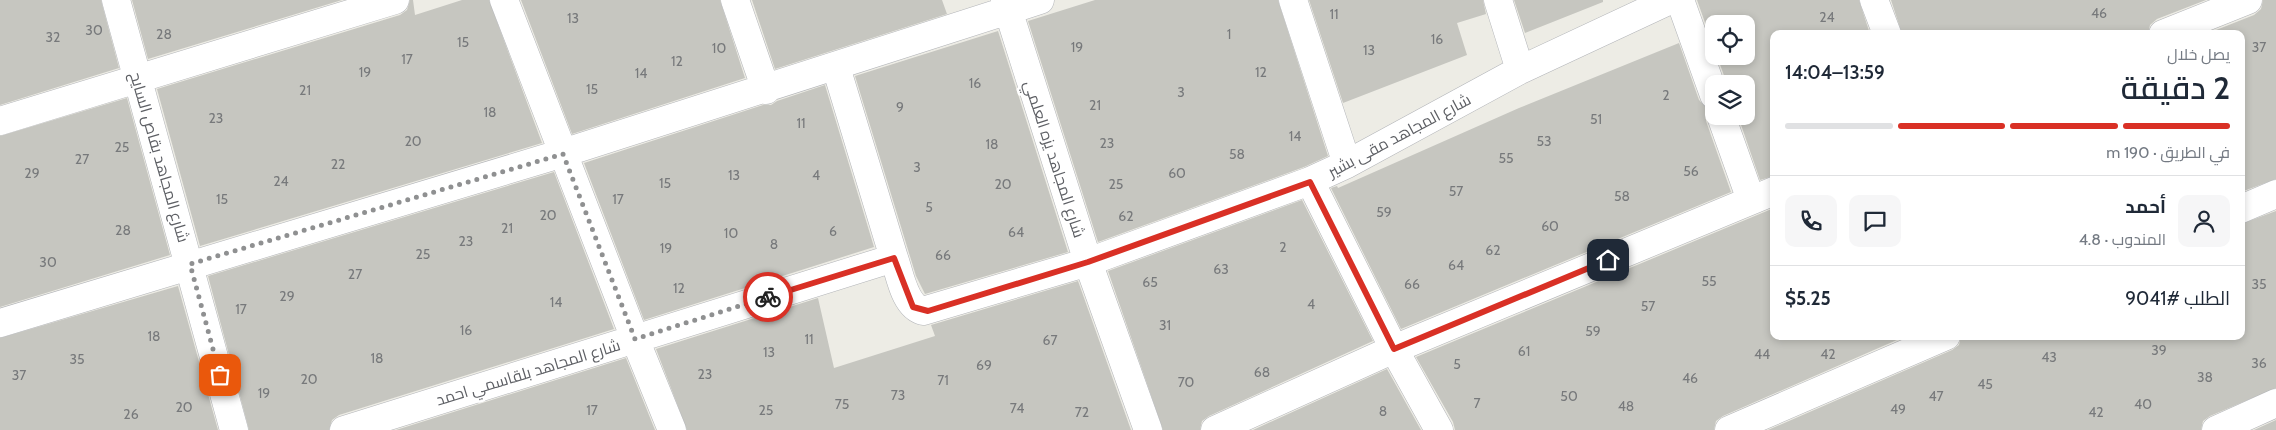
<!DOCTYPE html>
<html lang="ar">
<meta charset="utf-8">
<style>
:root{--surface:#fff;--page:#f6f6f7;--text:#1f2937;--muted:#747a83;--line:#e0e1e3;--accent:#d93025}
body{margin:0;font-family:Cabin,Cairo,sans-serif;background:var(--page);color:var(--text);direction:rtl;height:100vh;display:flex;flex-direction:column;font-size:19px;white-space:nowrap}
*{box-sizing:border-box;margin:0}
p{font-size:16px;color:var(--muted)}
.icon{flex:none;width:28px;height:28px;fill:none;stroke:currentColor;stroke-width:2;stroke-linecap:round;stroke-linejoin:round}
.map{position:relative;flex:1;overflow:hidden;direction:ltr}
.side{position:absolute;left:1770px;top:30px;width:475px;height:310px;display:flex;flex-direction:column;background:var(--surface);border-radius:10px;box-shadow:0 2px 8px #0003;direction:rtl}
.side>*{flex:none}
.tools{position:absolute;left:1705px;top:15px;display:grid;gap:10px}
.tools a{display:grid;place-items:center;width:50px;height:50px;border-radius:10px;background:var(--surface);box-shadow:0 2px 8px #0003;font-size:25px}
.pin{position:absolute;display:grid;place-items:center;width:42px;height:42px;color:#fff;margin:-21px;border-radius:10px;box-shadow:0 2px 8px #0006}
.courier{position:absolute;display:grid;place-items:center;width:50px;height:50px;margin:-25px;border:4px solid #d93025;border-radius:50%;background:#fff;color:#222;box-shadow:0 1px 6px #0007}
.summary em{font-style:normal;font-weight:600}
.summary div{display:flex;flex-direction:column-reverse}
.summary{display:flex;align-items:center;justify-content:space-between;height:85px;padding:0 15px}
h1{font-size:32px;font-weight:600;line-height:38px}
.bar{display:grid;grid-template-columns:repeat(4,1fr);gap:8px 5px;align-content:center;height:60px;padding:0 15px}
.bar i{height:6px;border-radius:4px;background:var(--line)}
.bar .active{background:var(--accent)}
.bar p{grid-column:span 4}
.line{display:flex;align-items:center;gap:12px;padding:0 15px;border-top:1px solid var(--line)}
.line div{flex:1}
.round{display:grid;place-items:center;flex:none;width:52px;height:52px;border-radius:10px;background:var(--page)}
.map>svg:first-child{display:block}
</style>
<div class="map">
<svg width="2276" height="430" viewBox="0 0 2276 430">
<rect width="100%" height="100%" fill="#edece5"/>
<!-- building -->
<path fill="#c6c6c0" d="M0 0H101L119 68 0 105Z
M132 0H342L148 59Z
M410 0H413L415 15 462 0H489L542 143 200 246 157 89 400 15 407 10Z
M521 0H720L745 78 572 134Z
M752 0H942L947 14 775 69Z
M1095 0H1278L1328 156 1304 167 1098 242 1028 21Z
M1309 0H1483L1486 14 1457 23 1467 55 1343 103Z
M1514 0H1603V2L1525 33Z
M1697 0H1859L1870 34H1774V176L1760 180 1738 116H1746V84H1727L1717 56H1746V24H1714V48Z
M1891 0H2206L2157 19 2150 25 2148 34H1902Z
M2263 0H2276V179L2241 192V34H2206L2254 15 2261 9Z
M998 31 1068 252 925 294 916 276 855 76Z
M1679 43 1699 100 1708 109 1706 121 1731 192 1401 329 1331 188 1337 186 1338 188 1519 108Z
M825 85 874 247 644 320 584 163 763 105H771L777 101Z
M127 98 170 255 0 307V136Z
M554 172 614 329 339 415 332 420 329 430H249L208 276Z
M1302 200 1373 341 1209 416 1202 421 1200 430H1163L1108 271Z
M1774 208V336H1906L1723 416 1716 421 1714 430H1455L1453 422 1416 357Z
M2276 211V388L2210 416 2203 421 2201 430H1768L1952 350 1959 345 1961 336H2241V224Z
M1078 281 1131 430H687L656 349 818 298 834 368 935 336 931 325Z
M178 286 218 430H0V338Z
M626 358 655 430H396Z
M1387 369 1421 430H1253Z
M2276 420V430H2254Z"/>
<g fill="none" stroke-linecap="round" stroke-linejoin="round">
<!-- street casing -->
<g stroke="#b2b4b8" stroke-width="29">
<path id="street" d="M116 0 234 430
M504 0 635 339 672 430
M735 0 766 90
M1005 0 1088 262 1148 430
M1293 0 1347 164
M1498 0 1520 70
M1680 0 1714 95
M1874 0 1887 34
M2163 34 2248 0
M1721 116 1751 200
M0 121 395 0
M1310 181 1394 349 1439 430
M2241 209 2276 194
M894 258C900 274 904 306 923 311L1088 262 1310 181 1347 164 1520 70 1670 0
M0 323 563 153 1040 0
M344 430 894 258 836 67
M1215 430 1394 349 1774 191
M1729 430 1946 336
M2216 430 2276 403"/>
</g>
<!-- street -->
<use href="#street" stroke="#fff" stroke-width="28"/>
</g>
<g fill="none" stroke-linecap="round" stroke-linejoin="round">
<!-- done -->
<path stroke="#8f9091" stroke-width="5" stroke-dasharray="0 9" d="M220 375 190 264 563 154 635 339 768 297"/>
<!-- route -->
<path stroke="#d93025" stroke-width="6" d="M768 297 894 258 913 307 928 311 1088 262 1310 182 1394 349 1608 260"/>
</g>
<g text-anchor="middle" stroke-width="5" stroke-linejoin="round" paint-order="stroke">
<!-- number labels -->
<g font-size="14" fill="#77797b">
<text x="2099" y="18">46</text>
<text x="1334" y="19">11</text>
<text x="1827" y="22">24</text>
<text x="573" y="23">13</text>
<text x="94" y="35">30</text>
<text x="164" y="39">28</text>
<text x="1229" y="39">1</text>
<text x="53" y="42">32</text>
<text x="1437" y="44">16</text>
<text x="463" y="47">15</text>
<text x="1077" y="52">19</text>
<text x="2259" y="52">37</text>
<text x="719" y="53">10</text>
<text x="1369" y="55">13</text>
<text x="407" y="64">17</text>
<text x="677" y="66">12</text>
<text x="365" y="77">19</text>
<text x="1261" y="77">12</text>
<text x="641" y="78">14</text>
<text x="975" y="88">16</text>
<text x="592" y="94">15</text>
<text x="305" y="95">21</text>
<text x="1181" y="97">3</text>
<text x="1666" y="100">2</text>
<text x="1095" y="110">21</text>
<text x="900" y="112">9</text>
<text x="490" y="117">18</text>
<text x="216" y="123">23</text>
<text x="1596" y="124">51</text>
<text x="801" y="128">11</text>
<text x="1295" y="141">14</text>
<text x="413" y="146">20</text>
<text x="1544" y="146">53</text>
<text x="1107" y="148">23</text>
<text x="992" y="149">18</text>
<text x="122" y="152">25</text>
<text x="1237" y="159">58</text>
<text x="1506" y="163">55</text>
<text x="82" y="164">27</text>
<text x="338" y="169">22</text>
<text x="917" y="172">3</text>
<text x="1691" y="176">56</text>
<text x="32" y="178">29</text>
<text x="1177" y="178">60</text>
<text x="734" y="180">13</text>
<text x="816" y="180">4</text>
<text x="281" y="186">24</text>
<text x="665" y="188">15</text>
<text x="1003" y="189">20</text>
<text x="1116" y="189">25</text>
<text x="1456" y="196">57</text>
<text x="1622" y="201">58</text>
<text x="222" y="204">15</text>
<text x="618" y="204">17</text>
<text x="929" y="212">5</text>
<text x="1384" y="217">59</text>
<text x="548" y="220">20</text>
<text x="1126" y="221">62</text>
<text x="1550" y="231">60</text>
<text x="507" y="233">21</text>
<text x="123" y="235">28</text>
<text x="833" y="236">6</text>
<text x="1016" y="237">64</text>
<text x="731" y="238">10</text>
<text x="466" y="246">23</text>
<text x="774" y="249">8</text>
<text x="1283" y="252">2</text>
<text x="666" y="253">19</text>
<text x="1493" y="255">62</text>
<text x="423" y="259">25</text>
<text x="943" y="260">66</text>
<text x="48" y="267">30</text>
<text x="1456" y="270">64</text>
<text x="1221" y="274">63</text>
<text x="355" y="279">27</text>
<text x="1709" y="286">55</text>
<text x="1150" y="287">65</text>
<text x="1412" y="289">66</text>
<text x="2259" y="289">35</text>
<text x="679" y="293">12</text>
<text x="287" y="301">29</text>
<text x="556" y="307">14</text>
<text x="1311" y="309">4</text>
<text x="1648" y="311">57</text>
<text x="241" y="314">17</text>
<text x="1165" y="330">31</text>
<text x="466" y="335">16</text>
<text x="1593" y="336">59</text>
<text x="154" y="341">18</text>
<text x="809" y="344">11</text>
<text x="1050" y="345">67</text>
<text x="2159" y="355">39</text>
<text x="1524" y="356">61</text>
<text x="769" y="357">13</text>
<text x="1762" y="359">44</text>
<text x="1828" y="359">42</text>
<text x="2049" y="362">43</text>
<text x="377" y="363">18</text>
<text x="77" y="364">35</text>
<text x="2259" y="368">36</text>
<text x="1457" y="369">5</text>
<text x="984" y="370">69</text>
<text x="1262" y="377">68</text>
<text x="705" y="379">23</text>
<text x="19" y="380">37</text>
<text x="2205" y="382">38</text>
<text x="1690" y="383">46</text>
<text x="309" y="384">20</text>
<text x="943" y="385">71</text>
<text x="1186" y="387">70</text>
<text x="1985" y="389">45</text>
<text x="264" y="398">19</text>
<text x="898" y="400">73</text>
<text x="1569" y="401">50</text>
<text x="1936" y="401">47</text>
<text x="1477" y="408">7</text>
<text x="842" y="409">75</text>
<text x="2143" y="409">40</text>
<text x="1626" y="411">48</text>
<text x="184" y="412">20</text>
<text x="1017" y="413">74</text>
<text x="1898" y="414">49</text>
<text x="592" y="415">17</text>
<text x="766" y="415">25</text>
<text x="1383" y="416">8</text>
<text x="1082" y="417">72</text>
<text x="2096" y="417">42</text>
<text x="131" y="419">26</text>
</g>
<!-- street labels -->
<g font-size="16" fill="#5d5f64" stroke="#fff">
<text transform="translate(1399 135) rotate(-28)" y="6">شارع المجاهد مقى بشير</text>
<text transform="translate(160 157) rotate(74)" y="6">شارع المجاهد بقاص السايح</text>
<text transform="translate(1055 159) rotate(72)" y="6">شارع المجاهد يزه العلمي</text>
<text transform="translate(528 372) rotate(-17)" y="6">شارع المجاهد بلقاسمي احمد</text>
</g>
</g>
</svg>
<div class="tools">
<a><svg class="icon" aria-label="locate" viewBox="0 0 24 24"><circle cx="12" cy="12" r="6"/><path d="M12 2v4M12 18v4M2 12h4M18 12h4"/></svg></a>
<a><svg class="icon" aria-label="layers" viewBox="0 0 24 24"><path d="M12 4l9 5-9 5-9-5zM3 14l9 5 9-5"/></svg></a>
</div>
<div class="pin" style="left:220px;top:375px;background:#ea580c"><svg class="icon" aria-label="bag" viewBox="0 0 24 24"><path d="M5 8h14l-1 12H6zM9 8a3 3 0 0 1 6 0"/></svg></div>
<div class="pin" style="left:1608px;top:260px;background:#1f2937"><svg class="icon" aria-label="home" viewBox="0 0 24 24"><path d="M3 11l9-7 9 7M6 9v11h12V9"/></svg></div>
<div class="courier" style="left:768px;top:297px"><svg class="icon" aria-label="bike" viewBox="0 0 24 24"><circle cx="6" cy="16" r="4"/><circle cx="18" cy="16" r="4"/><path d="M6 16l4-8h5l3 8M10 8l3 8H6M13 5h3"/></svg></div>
<section class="side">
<div class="summary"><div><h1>2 دقيقة</h1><p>يصل خلال</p></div><em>13:59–14:04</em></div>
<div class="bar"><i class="active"></i><i class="active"></i><i class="active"></i><i></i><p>في الطريق · 190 m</p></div>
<div class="line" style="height:90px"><a class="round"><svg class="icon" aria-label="person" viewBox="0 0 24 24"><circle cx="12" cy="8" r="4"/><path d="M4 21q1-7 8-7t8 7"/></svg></a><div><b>أحمد</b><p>المندوب · 4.8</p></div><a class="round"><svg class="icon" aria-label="chat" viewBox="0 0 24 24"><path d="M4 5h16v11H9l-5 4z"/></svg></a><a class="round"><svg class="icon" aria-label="phone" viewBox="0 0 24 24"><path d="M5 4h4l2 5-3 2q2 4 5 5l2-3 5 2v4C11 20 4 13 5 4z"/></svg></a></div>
<div class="line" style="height:65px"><div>الطلب #9041</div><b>$5.25</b></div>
</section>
</div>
